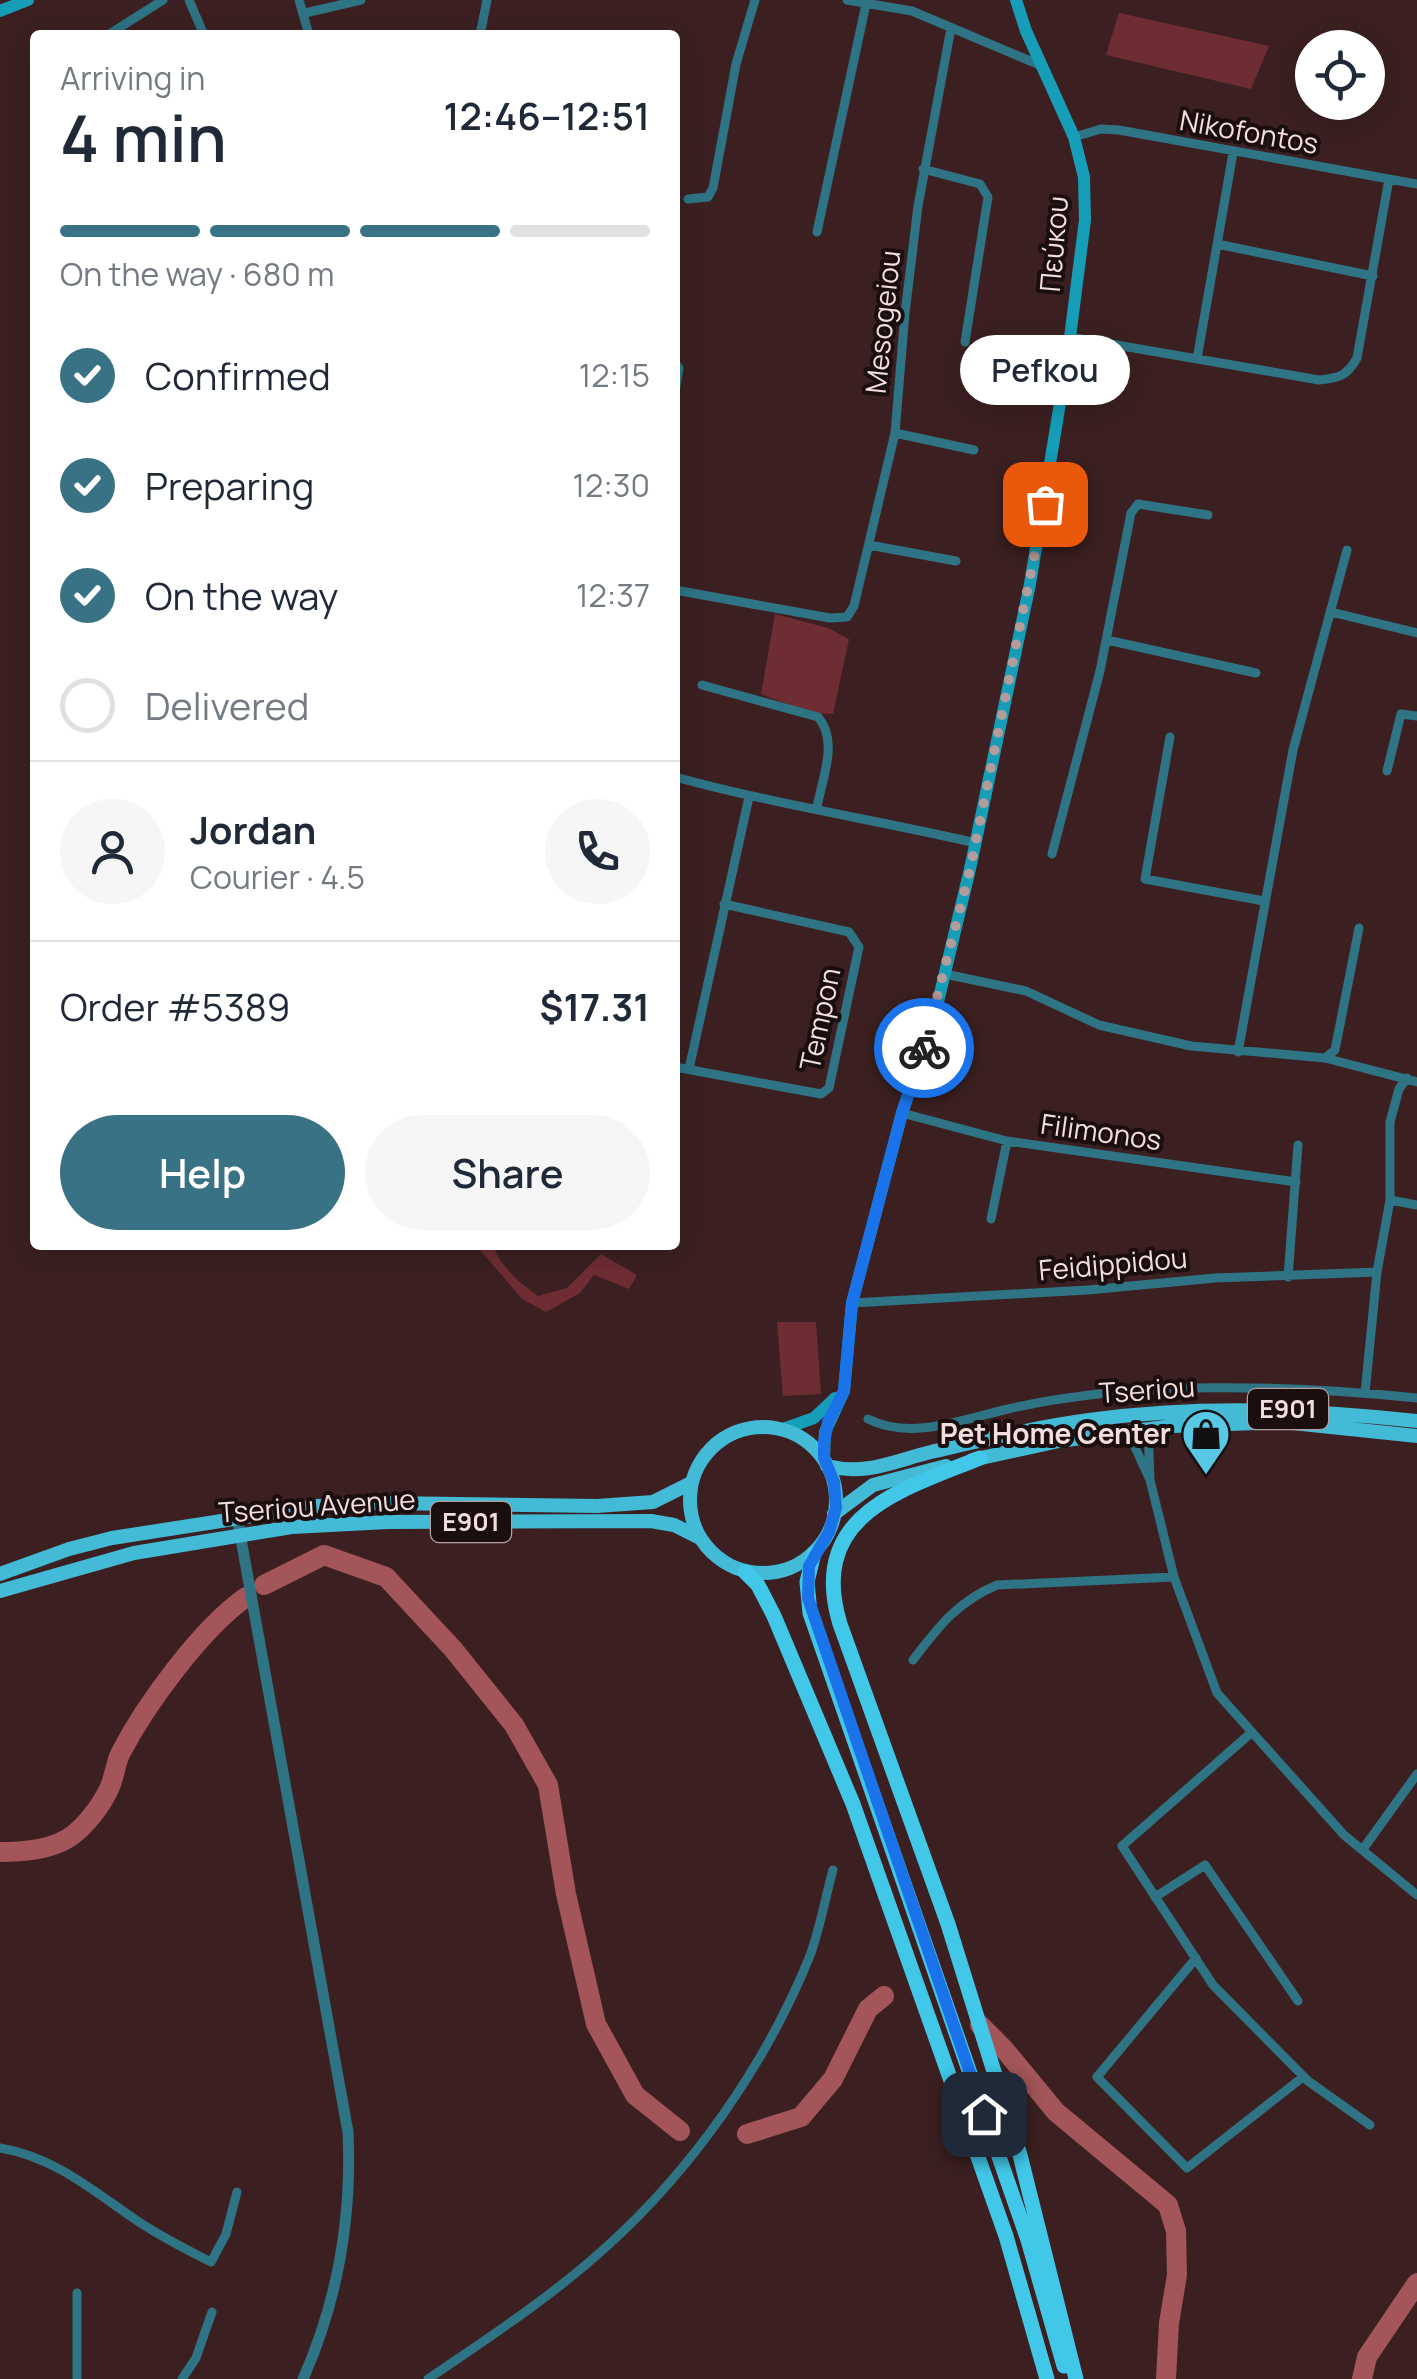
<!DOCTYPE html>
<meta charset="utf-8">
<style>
:root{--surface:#fff;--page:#f6f6f7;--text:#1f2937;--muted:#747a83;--line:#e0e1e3;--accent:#397185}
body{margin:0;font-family:Manrope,sans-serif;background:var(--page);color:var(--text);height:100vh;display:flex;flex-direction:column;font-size:38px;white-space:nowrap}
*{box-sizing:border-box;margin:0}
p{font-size:32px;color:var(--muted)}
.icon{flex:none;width:55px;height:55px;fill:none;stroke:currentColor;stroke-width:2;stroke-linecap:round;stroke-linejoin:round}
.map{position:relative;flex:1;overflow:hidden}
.panel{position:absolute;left:30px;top:30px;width:650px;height:1220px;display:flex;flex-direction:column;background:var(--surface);border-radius:10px;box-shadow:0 5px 25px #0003}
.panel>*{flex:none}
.controls{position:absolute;left:1295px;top:30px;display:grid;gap:20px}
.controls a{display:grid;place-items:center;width:90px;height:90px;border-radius:50%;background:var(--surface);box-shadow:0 5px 25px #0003;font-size:50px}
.pin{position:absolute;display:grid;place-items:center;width:85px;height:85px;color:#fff;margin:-42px;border-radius:20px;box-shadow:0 5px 15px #0006}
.courier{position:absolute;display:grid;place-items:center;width:100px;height:100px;margin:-50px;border:8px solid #1a73e8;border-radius:50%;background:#fff;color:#222;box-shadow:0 2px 12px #0007}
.bubble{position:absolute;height:70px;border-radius:35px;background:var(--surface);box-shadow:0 5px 25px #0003;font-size:32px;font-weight:600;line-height:70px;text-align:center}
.head em{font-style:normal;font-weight:600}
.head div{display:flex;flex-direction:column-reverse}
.head{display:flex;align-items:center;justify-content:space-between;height:170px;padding:0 30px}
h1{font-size:65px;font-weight:600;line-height:75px}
.bar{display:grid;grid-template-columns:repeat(4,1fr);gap:15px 10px;align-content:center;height:120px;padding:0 30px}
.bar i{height:12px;border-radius:8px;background:var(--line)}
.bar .on{background:var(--accent)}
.bar p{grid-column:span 4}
.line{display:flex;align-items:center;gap:25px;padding:0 30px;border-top:2px solid var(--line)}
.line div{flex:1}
.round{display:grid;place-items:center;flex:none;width:105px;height:105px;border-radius:52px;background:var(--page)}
ol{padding:0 30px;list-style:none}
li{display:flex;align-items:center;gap:30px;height:110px}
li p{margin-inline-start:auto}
li .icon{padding:10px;border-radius:50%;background:var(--accent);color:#fff;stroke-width:4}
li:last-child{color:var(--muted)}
li i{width:55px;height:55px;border:5px solid var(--line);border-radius:50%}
.primary-button{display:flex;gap:20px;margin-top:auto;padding:20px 30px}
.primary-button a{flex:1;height:115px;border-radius:60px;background:var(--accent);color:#fff;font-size:40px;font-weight:600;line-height:115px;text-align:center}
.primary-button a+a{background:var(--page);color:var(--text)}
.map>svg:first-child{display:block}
</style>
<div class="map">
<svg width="1417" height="2379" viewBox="0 0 1417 2379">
<rect width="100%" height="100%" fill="#3c2021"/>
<!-- green -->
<path fill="#6e2d32" d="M1119 13 1269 46 1251 89 1106 55Z
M775 614 828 628 849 639 833 714 811 713 761 694Z
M476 1245H493C500 1267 520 1283 538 1296L567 1288 601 1254 637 1275 629 1289 594 1275 580 1293 546 1312 522 1299Z
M777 1322H816L821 1394 783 1396Z"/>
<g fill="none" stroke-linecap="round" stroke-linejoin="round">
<!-- river -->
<path stroke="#a35559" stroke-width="20" d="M264 1585 324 1555 386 1577 453 1649 514 1725 548 1785 566 1894 596 2024 635 2095 680 2131
M0 1852C19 1852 44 1850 61 1842 80 1834 99 1809 108 1791 114 1780 115 1766 120 1754 146 1704 201 1629 246 1597
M980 2025 1004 2049 1056 2112 1168 2205 1176 2231 1177 2275 1169 2323 1166 2379
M747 2134 801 2117 833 2079 868 2009 884 1996
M1362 2379 1367 2357 1417 2283"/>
<!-- minor -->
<path stroke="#2e7485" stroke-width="9" d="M189 0 204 35
M299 0 309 35
M847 0 912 11 1042 66
M305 13 361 0
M108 35 163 0
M480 35 487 0
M1074 137 1101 129 1119 130 1417 184
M923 169 980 184 988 197 965 342
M688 199 708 197 713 188 736 64 755 0
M817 232 866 4
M1217 244 1373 276
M1070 337 1319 380C1339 378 1347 376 1357 358L1389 179
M1197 359 1233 153
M675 363 679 368 675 392
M895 433 974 450
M869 545 956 561
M675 590 830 618 847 617 854 606 895 433 905 313 918 206 951 28
M1331 612 1417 633
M1107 640 1256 673
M702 685 818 717C839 741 822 779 817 807
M1170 737 1145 879 1264 901
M1387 771 1401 714 1417 716
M675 777C774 804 876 820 976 843
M1052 854 1100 671 1131 513 1138 504 1208 515
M945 974 1026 991 1099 1025 1191 1046 1325 1058 1417 1082
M1238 1052 1293 750 1347 550
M1325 1058 1335 1050 1359 928
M675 1067 821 1094 829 1088 859 947 849 932 724 904
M689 1069 749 797
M902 1113 1007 1141 1296 1182
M1390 1200 1417 1205
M991 1219 1007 1141
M1288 1277 1298 1145
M852 1303 1088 1290 1215 1278 1377 1272
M1365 1393 1377 1272 1390 1200V1122L1399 1089 1407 1078
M868 1419C912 1441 963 1419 1008 1409 1132 1380 1290 1385 1417 1398
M1148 1429 1150 1480 1174 1577 1217 1693 1344 1835 1417 1895
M1121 1432 1134 1445 1149 1478
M913 1660C938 1627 958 1601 997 1585L1174 1577
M1252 1732 1122 1846 1213 1985 1308 2081 1370 2125
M1363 1849 1417 1774
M1155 1897 1205 1865 1298 2001
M1196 1958 1097 2077 1187 2168 1303 2077
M0 2148C54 2157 92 2190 136 2220 160 2236 185 2249 211 2262L226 2234 237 2192
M77 2379V2293
M182 2379 196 2358 212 2312
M428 2379C488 2338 551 2297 605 2248 692 2170 765 2066 809 1958 820 1930 825 1898 833 1870"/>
<!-- tertiary -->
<path stroke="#2e7485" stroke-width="11" d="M237 1517 348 2132C352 2218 338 2300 303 2379"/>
<!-- secondary -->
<path stroke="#169eb9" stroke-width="12" d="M0 11 28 0
M783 1429 814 1418 835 1398
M824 1459 825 1432 844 1391 852 1303 902 1113 936 1010 970 869 1030 584 1067 361 1085 220 1084 177 1074 137 1026 31 1016 0"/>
<!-- primary -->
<path stroke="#43bad6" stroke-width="14" d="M690 1500a73 73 0 1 1 146 0a73 73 0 1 1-146 0Z
M972 1460 1059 1441 1172 1426 1283 1422 1417 1436
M827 1466C866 1476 894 1461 931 1452 983 1440 1036 1427 1089 1420 1199 1405 1307 1409 1417 1421
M834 1514 873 1485 946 1466
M0 1574 69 1549 112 1538 317 1506 387 1503 597 1506 653 1502 691 1483
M0 1591 134 1553 292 1527 388 1522 651 1521 674 1525 700 1538"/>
<!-- trunk -->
<path stroke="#41c8e8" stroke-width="15" d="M980 1458C901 1490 807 1515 840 1624L948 1924 1020 2155 1076 2379
M814 1553 807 1582 810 1613 1028 2240 1064 2366
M745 1572 758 1585 774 1616 853 1804 1006 2236 1047 2379"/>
</g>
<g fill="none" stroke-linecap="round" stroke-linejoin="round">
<!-- done -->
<path stroke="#b29c9c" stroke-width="10" stroke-dasharray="0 18" d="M924 1048 970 870 1045 504"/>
<!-- route -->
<path stroke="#1a73e8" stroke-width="12" d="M924 1048 902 1113 852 1303 844 1391 828 1422 824 1442V1458L834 1482 836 1508 829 1532 809 1566 808 1598 984 2114"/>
</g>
<!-- icons -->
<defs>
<g id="shop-pin" transform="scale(2.5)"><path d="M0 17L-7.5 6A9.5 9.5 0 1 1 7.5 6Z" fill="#58c8e4" stroke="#1b0e0f"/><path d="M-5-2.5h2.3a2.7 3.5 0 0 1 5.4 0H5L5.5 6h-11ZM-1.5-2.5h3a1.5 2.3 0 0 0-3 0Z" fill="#111"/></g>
</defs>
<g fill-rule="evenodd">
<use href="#shop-pin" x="1206" y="1434"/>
</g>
<g text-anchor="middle" stroke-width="8" stroke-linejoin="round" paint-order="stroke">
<!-- shield labels -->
<g fill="#1b0e0f" stroke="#b2a0a0" stroke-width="2.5">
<rect x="1248" y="1389" width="80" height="40" rx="8"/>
<rect x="431" y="1502" width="80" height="40" rx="8"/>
</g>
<g font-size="25" font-weight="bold" fill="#f2dede">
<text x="1288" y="1418">E901</text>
<text x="471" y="1531">E901</text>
</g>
<!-- street labels -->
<g font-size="28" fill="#f2dede" stroke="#1b0e0f">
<text transform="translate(1249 132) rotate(10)" y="10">Nikofontos</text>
<text transform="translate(1054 244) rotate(-85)" y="10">Πεύκου</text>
<text transform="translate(883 322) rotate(-84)" y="10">Mesogeiou</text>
<text transform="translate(820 1019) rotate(-78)" y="10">Tempon</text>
<text transform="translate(1101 1132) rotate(8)" y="10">Filimonos</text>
<text transform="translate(1113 1264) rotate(-5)" y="10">Feidippidou</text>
<text transform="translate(1147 1390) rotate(-4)" y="10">Tseriou</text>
<text transform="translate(317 1506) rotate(-4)" y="10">Tseriou Avenue</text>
</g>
<!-- poi labels -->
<g font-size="28" font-weight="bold" fill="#f2dede" stroke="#1b0e0f" text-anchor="end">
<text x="1171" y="1444">Pet Home Center</text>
</g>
</g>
</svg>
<div class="controls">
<a><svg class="icon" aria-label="locate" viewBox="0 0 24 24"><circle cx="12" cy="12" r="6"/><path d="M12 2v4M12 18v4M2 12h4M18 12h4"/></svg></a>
</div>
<div class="pin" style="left:1045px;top:504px;background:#ea580c"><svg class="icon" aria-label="bag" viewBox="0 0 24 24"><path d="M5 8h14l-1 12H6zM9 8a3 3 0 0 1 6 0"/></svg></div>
<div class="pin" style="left:984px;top:2114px;background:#1f2937"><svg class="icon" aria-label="home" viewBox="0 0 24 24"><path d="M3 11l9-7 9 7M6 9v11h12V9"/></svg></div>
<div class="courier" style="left:924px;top:1048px"><svg class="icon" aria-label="bike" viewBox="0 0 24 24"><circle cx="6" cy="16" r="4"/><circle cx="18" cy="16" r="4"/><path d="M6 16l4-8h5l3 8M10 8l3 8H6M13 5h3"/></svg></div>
<div class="bubble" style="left:960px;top:335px;width:170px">Pefkou</div>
<section class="panel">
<div class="head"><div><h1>4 min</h1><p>Arriving in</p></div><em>12:46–12:51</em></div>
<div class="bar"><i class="on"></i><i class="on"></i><i class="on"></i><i></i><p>On the way · 680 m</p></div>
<ol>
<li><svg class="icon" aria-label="check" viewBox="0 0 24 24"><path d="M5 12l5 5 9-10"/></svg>Confirmed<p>12:15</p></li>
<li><svg class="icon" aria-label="check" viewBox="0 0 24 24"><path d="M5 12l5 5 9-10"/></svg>Preparing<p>12:30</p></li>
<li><svg class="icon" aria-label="check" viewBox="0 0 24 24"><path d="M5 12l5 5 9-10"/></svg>On the way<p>12:37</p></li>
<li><i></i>Delivered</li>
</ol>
<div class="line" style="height:180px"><a class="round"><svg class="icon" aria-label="person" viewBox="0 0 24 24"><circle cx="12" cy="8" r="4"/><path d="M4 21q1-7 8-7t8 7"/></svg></a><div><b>Jordan</b><p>Courier · 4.5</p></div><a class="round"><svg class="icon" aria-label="phone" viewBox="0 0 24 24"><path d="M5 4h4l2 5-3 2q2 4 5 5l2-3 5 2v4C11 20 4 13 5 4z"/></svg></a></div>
<div class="line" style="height:130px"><div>Order #5389</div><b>$17.31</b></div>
<div class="primary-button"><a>Help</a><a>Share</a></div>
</section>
</div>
